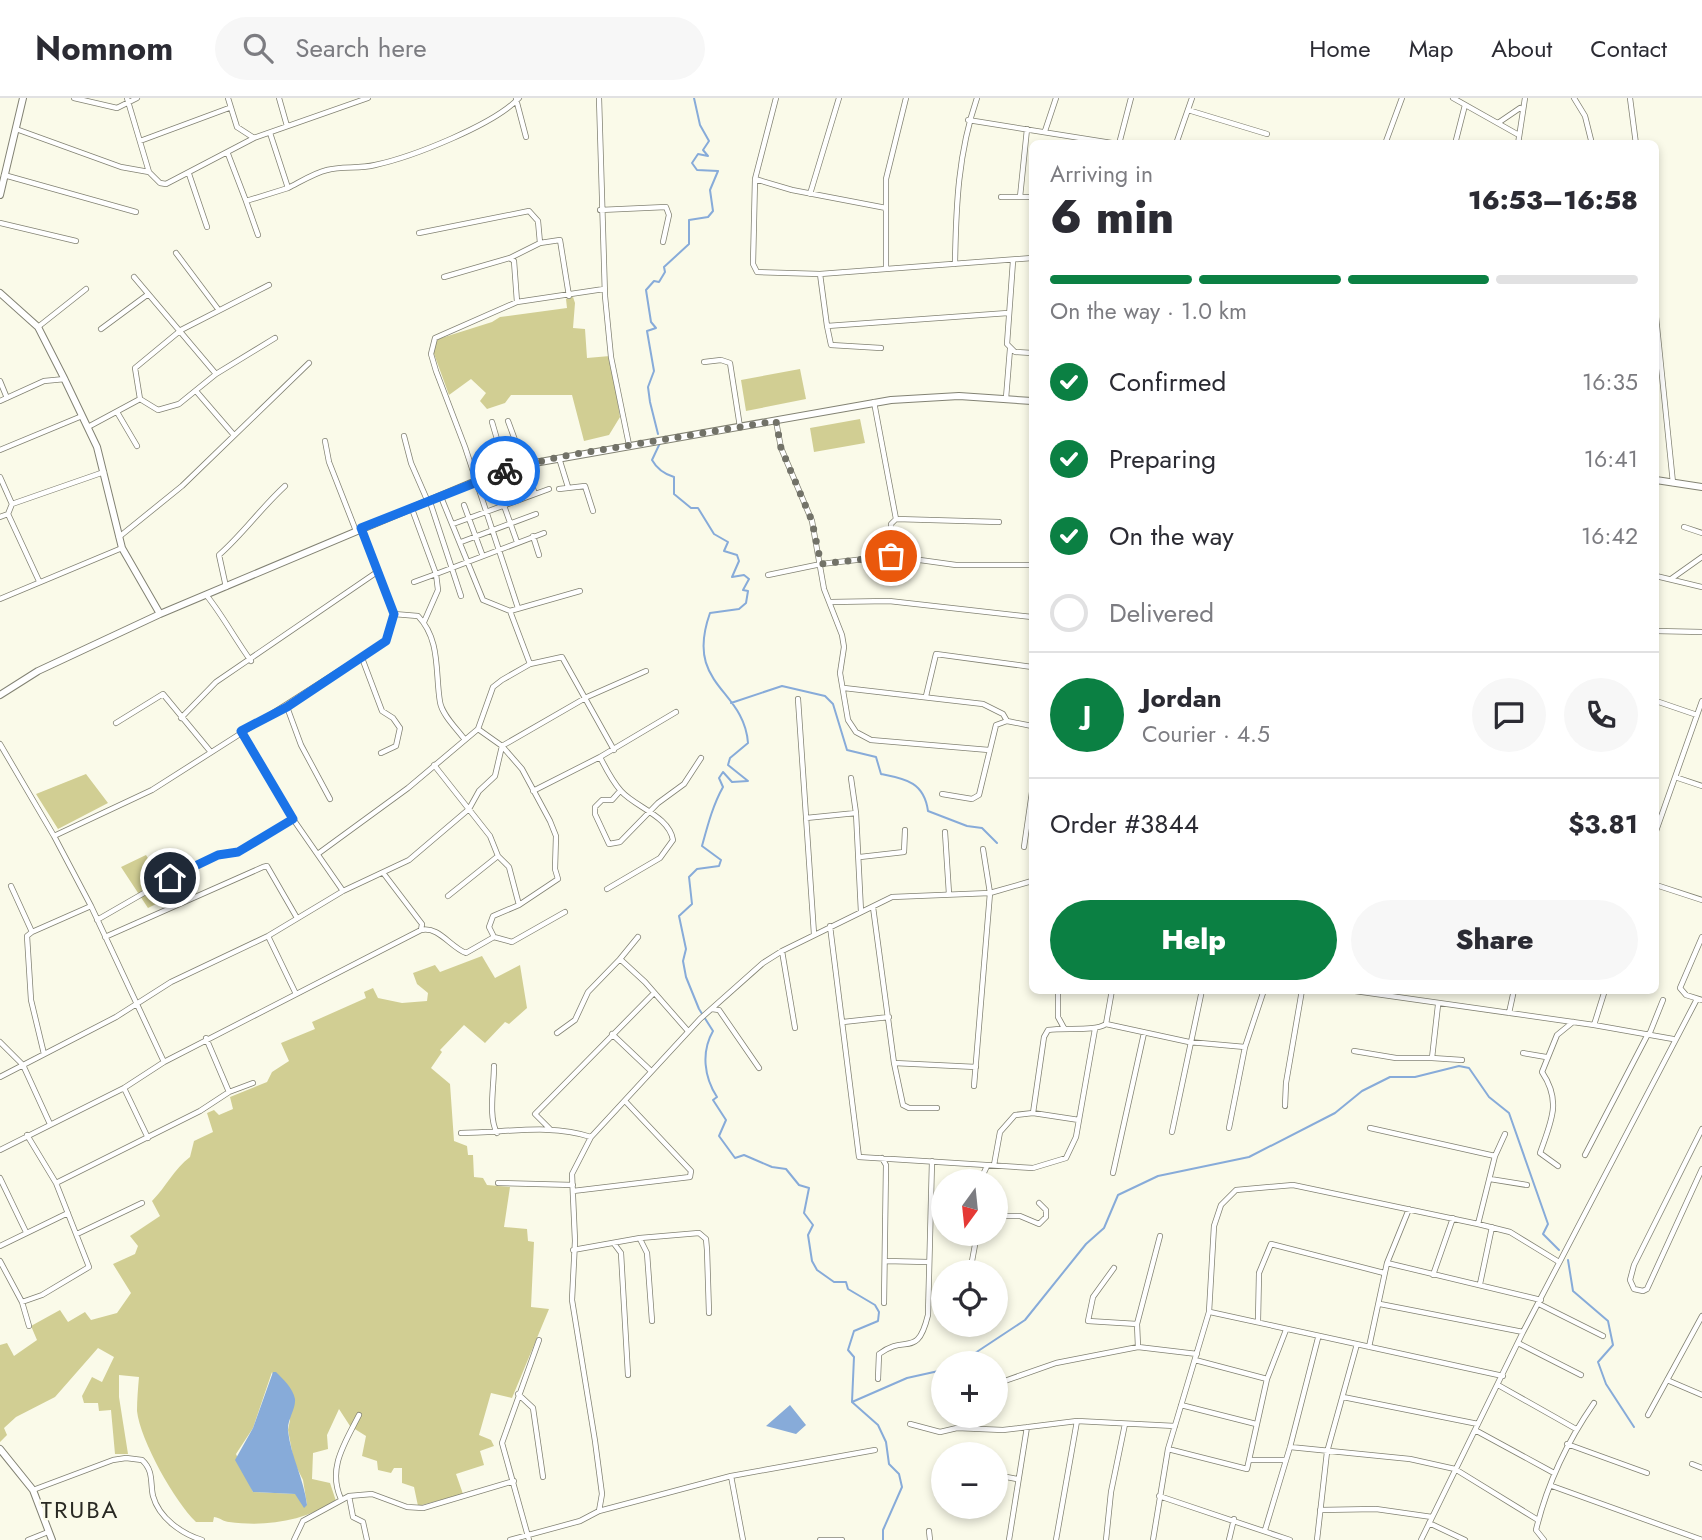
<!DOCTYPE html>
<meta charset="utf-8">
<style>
:root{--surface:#fff;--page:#f7f7f7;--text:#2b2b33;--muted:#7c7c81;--line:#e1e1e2;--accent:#0b8043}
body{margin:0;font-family:Jost,sans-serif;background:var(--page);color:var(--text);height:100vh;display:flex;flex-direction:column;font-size:26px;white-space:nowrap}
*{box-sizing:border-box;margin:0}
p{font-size:23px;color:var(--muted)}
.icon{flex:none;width:38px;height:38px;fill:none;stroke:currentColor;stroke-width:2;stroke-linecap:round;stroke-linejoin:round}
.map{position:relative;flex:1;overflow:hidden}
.side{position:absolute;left:1029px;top:42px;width:630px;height:854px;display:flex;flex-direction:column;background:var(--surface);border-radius:10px;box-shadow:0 4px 10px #0003}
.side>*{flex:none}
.needle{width:46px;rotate:195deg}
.tools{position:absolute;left:931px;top:1071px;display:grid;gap:14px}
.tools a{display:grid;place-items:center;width:77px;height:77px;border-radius:50%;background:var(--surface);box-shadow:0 4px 10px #0003;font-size:35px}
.pin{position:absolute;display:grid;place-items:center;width:60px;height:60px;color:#fff;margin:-30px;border:4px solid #fff;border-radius:50%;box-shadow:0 2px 7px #0007}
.courier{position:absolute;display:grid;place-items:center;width:70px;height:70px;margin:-35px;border:5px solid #1a73e8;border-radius:50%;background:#fff;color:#222;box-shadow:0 2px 9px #0007}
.overview em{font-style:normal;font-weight:800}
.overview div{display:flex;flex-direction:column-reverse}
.overview{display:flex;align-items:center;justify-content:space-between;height:119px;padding:0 21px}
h1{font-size:46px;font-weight:800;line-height:52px}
.bar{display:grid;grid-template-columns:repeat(4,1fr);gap:10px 7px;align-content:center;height:84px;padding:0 21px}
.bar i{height:9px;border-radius:5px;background:var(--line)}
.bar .on{background:var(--accent)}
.bar p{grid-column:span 4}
.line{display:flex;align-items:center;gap:18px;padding:0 21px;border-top:2px solid var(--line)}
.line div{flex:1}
.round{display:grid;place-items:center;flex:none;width:74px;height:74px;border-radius:37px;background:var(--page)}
ol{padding:0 21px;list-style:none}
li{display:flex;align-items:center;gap:21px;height:77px}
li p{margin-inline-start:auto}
li .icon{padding:7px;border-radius:50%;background:var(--accent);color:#fff;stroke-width:4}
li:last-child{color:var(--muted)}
li i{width:38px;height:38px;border:4px solid var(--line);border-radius:50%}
.cta{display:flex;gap:14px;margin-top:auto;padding:14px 21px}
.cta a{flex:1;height:80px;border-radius:42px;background:var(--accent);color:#fff;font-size:28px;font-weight:800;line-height:80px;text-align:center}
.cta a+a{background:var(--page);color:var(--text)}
header{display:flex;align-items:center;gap:42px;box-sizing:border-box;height:98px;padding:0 35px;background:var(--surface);border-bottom:2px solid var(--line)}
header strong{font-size:33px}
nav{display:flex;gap:38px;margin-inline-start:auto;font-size:24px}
.search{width:490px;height:63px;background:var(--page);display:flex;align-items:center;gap:18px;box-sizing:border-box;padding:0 24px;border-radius:38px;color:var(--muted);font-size:26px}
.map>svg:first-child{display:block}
</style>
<header>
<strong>Nomnom</strong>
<div class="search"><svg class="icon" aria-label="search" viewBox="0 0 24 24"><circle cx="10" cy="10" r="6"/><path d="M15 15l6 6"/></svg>Search here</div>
<nav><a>Home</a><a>Map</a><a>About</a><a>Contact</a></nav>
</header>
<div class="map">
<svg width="1702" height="1442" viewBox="0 0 1702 1442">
<rect width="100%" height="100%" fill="#fafae9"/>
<!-- green -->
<path fill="#d1ce93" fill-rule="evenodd" d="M573 199 575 205 573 230 585 231 587 260 610 258 620 319 609 337 584 343 572 297H511L505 305 487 311 480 303 486 295 471 281 449 297 433 253 435 242 492 224 500 219 567 210 566 201Z
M800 271 806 301 746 313 741 282Z
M860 321 865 345 814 354 810 330Z
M86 676 108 705 58 731 36 696Z
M146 757 172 798 148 810 121 769Z
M482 858 495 880 520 867 527 910 509 926 505 924 485 945 464 927 440 952 442 954 431 970 450 986 454 1043 467 1048 468 1057H473L474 1079 483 1080 487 1087 510 1089 504 1129 527 1131 528 1143 534 1144 531 1209 549 1211 512 1300 491 1295 479 1337 491 1342 494 1348 480 1353 484 1367 456 1376 463 1396 418 1408 414 1389 402 1385V1370H394L391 1375 378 1372 377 1363 362 1358 366 1338 350 1328 339 1311 327 1337 328 1351 313 1355 312 1381 330 1385 336 1403C303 1423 267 1429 229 1424 224 1424 221 1420 214 1419L213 1424H196C175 1404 140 1342 137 1313 137 1302 138 1290 139 1279L119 1277V1299L128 1356H115L111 1312 99 1313 98 1305H84L82 1298 92 1279 102 1284 114 1259 98 1250 55 1299 16 1319 4 1330 7 1337 0 1344V1247L7 1245 14 1258 37 1242 31 1228 60 1212 68 1224 85 1214 91 1222 117 1215 131 1195 113 1166 135 1156 138 1148 130 1138 160 1118 152 1103C166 1089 174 1071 190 1059L194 1043 213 1034 207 1015 214 1012 219 1017 233 1011 230 999 267 984 272 974 289 963 281 945 315 931 312 924 366 900 364 894 373 890 378 900 402 905 427 903 428 895 417 886 413 875 435 867 440 874ZM272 1274 290 1322 288 1332 294 1364 303 1382 307 1407 296 1396 253 1394 236 1356 253 1330Z"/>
<!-- water -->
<path fill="#87abd9" d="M273 1274H276C283 1281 293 1290 295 1301 296 1311 287 1322 288 1333 291 1359 304 1381 307 1407L304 1410 295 1396 253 1394 235 1362 253 1330Z
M790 1307 806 1327 796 1336 766 1328Z"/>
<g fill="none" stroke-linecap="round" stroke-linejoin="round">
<!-- stream -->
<path stroke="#87abd9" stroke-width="2" d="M658 336 650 304 648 289 654 273 647 233 656 230 651 224 646 192 654 183 659 184 665 174 664 169 689 146V122L708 119 713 113 710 92 718 73 697 72 692 65 698 56 708 58 703 52 709 43 700 27 694 0
M660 345 652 362C657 371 664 376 674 379V396L691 410H698L714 436 728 444 724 453 737 457 739 463 732 479 744 477 749 481 743 492 748 493 746 505 739 511 710 515C684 588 744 590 748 645L730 660 728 667 748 683 732 684 723 674 719 680 723 689C713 707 708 726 702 748L721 762 719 768 697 771 689 779 692 806 679 818 686 851 683 863 686 879 699 911 713 933C701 954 704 979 717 999L713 1002 726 1022 719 1038 735 1060 744 1057 772 1069 786 1071 799 1087 809 1090 804 1115 813 1127 808 1137 812 1163 817 1172 834 1184H846L848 1191 875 1207 879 1214 878 1223 854 1233 848 1252 854 1259 852 1304 878 1327 886 1344 889 1366 899 1376 902 1389 883 1432V1442
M731 605 782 588 825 598 833 606 847 652 876 659 881 676C906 681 924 684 928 713L967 728 982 730 997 745
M1568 1162 1573 1193 1608 1223 1613 1247 1598 1264 1606 1286 1634 1329
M960 1265 1025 1222 1086 1146 1104 1130 1118 1097 1158 1078 1249 1059 1335 1015 1362 993 1390 979H1415L1459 968 1469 970 1489 999 1509 1015 1548 1126 1543 1136 1559 1152
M852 1304 907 1280 943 1272"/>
<!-- minor casing -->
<g stroke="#828273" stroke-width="6">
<path id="minor" d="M74 0 117 10 137 0
M127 0 149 74
M228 0 237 29 254 40
M279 0 287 28
M599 0 605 198 611 259 629 347
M776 0 755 81 753 166 757 174 820 176 1032 160
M1453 0 1517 36
M1574 0 1585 18 1592 46
M1630 0 1636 46
M516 1 526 39
M1188 12 1267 36
M968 22 1118 46
M1498 25 1520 10
M16 31 121 69 149 74 160 85 166 86 254 40 368 0
M1045 33 1056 0
M140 43 229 10
M1119 46 1131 0
M1176 46 1192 0
M1385 46 1402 0
M1455 46 1465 7
M1518 46 1525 0
M228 56 246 103 288 90 270 35
M189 76 207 129
M4 77 136 114
M755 81 792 92 886 110
M288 90C300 84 314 75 327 72 342 68 359 71 375 67 412 59 494 27 519 0
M810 96 839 0
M1001 99H1032
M1020 99 1027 31
M246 103 258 137
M600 112 666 109 669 117 663 144
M0 125 76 143
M419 135 529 113 538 123 540 145
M176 155 218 211
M510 160 540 145 560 142 569 198
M1013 163 1007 246 1015 254 1032 255
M955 166C956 108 958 55 977 0
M886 171V81L906 0
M820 176 827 228 1008 215
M134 179 216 276
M444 179 510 160 514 163 517 204
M269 187 181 232 135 270 140 301 158 312 179 306 216 276 275 240
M1656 219 1673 385
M827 228 831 247 881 250
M38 229 86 191
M101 231 147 197
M704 264 721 262 730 265 740 329
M0 283 7 300
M196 293 233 336
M1006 300 1010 251
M0 303 44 283 65 281
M874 304 896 421 891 426V458
M117 314 137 348
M508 323 535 396
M776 323 781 350 812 423 824 491 842 537 844 549 840 575 848 622 856 634 871 642 989 652
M492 324 506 372
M88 329 140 301
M404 338 411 365 428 404
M325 343 329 364 356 433
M0 352 82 318
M559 360 568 389
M509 372 518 401
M0 379 12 406 8 416
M497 388 517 444
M559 391 585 388 593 413
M441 399 483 502 510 513
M430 404 461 498
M12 406 104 374
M464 407 482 456
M412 411 436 476 544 435
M0 419 8 416 39 483
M896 421 999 424
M453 426 549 391
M1684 429 1702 435
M533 438 539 457
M119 439 182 388 309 265
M461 444 536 416
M768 477 821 466 891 458 956 467H1032
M1656 478 1702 489
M1671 481 1702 459
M414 484 436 476 438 492 424 524
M226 489 219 457C243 436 261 410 285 388
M207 498C223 518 235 541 251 563
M0 501 122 450
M831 504 889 503 1032 519
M518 510 465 349 436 273 431 256 435 240 517 204 604 191
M394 516 418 518C441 542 435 575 440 604 442 617 458 632 465 642
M1656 533 1702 534
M362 560 382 613 393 620 400 630 396 648 381 655
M530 566 510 513 580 493
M844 590 983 606 1003 616 1007 623
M926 598 936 556 1032 569
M798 601 814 836
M1656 603 1697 617
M287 609 301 647 330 701
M181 620 216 584 377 474
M116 625 163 596 210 653
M478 631 502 648 522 671 550 723 556 738 555 771 558 781 519 807
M241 633 293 721 343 793
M0 646 54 738 91 808 164 964 124 990 0 1052
M434 667 490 738 498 758 509 769 519 807 493 818 489 829 494 839 512 844 565 814
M1675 679 1702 688
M851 680 856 715 861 814
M533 693 600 659
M620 693 612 702H602L595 709V716L609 746 620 744 658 705 684 686 701 660
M942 696 972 701 979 697 996 627 1007 623 1032 628
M806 720 856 715
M1656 733 1702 603
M945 734 949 796
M54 738 152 692 386 543 394 516 361 431
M1024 749 1032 694
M319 755 408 690 478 631 493 589 502 582 530 566 562 559 614 652
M860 759 904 754 905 732
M384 776 422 826 421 832
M1656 787 1702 802
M11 788 32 834
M607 791 660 760 673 742C669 718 635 709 621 693 612 683 606 671 600 659L676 614
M448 798 498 758
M873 809 894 965 903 1007 909 1010H937
M97 822 170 780 218 757 238 754 293 721
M830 828 859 1059 1033 1070 1066 1060 1076 1039 1095 931
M268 838 296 896
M105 839 263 769 267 768 297 820
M638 839 620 861 645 884 688 933
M1702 839 1680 890 1686 897 1702 902
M782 853 795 930
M1058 892V919L1064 930
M1348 892 1594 927 1673 941
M712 911 719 912 759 970
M1509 915 1514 892
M843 924 889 919
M1106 926 1112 892
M1594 927 1605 892
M557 935 575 922 588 894 620 861
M612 936 651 973
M1649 937 1663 902
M206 940 229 994
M0 944 23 967 50 1026
M1354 953 1396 960H1432L1438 907
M1523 955 1546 959
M44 956 31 902 27 838 32 834 91 808
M1432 960 1462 962
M164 964 421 832C439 828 450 849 466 855L494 839
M894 965 976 969
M494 968C494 989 488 1019 497 1035
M0 979 116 919 171 884 268 838 343 793 409 762 469 711 479 693 495 678 502 648 587 599 646 573
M974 988 990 795 983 751
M124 990 148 1040
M1285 1008 1286 985 1302 892
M1033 1015 1044 939 1048 932C1065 929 1094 934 1106 926L1189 944 1245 949
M1229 1030 1245 949 1264 892
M1370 1030 1495 1058
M550 1031 535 1016 654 895
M1702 1031 1634 1167 1630 1182 1634 1191 1643 1193 1647 1191 1702 1071
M1172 1034 1202 892
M461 1035C504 1035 550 1025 591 1039
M1585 1057 1648 936
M882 1060 886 1067 884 1205
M994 1067 1000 1034 1015 1017 1033 1015 1079 1022
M1558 1068 1540 1055C1551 1023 1562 1004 1542 974L1557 937 1573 924
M1113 1075 1144 935
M0 1080 26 1134
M1490 1081 1527 1087
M980 1083 987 1068
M56 1085 200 1013 229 994 253 985
M498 1085 573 1087
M573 1093 690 1079 691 1073 626 1004
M996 1118H1020L1039 1126 1046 1119V1112L1039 1105
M1478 1126 1495 1058 1505 1036
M77 1136 142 1105
M640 1141 647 1155 652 1223
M615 1147 621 1155 628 1277
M0 1148 68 1115
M573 1152 640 1140 699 1135 706 1141 707 1152 709 1215
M0 1163 22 1204 29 1228
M885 1163 928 1164
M1387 1165 1541 1202
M1114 1170 1093 1199 1088 1223 1137 1226
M970 1174 977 1136
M1433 1177 1453 1120
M1480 1186 1492 1129
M22 1204 42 1197 89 1169 56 1085 27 1037
M1380 1206 1523 1234
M1539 1206 1603 1238
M1210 1214 1503 1278
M1258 1223 1259 1175 1271 1146 1384 1175
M1518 1245 1581 1277
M1138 1249 1137 1226 1160 1138
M1369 1249 1387 1165 1409 1111
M1195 1262 1267 1281
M878 1281 879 1256C906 1235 917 1262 928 1217L932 1063
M1667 1282 1702 1297
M996 1286 1056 1265 1138 1249 1197 1256
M1498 1287 1576 1331
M518 1296 533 1310 543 1379
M1343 1299 1478 1326
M1181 1307 1256 1326
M1648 1317 1702 1218
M910 1326 940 1334 957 1330 1003 1332 1077 1323 1175 1328
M1475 1332 1554 1375
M1567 1346 1647 1375
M1290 1349 1410 1361 1455 1371 1538 1422
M1168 1351 1247 1371 1267 1281 1286 1232
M1250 1362H1285
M1692 1366 1702 1370
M996 1377 1017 1381
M731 1378 743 1442
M1552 1388 1702 1442
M33 1392 113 1362 126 1360 142 1362C154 1373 150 1385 153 1398 159 1420 182 1436 202 1442
M349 1398 353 1419 363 1424 367 1442
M1159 1398 1290 1442
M341 1401C327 1370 345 1345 359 1317
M1320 1412 1376 1411 1432 1419
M599 1413 602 1396 595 1343 572 1202 575 1143 572 1076 591 1039 700 921 763 865 782 853 892 799 990 795 1032 783
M1429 1425 1465 1442
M1265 1432 1290 1349 1318 1240
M929 1433 930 1442
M28 1442 48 1434
M294 1442 303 1423 349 1398 372 1396 407 1409 423 1410 514 1383
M510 1442 580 1423 599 1413 731 1378 875 1352
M529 1442 502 1345 539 1242
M820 1442H842
M1009 1442 1027 1329
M1056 1442 1077 1323
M1106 1442 1111 1394 1125 1326
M1153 1442 1168 1351 1209 1214 1214 1128 1221 1107 1236 1092 1293 1087 1478 1126 1510 1134 1559 1164
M1229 1442 1234 1421
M1317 1442 1327 1354 1357 1246
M1421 1442 1523 1234 1697 901
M1544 1442 1536 1432C1547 1386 1567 1344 1594 1305"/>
</g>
<!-- tertiary casing -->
<g stroke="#828273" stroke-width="8">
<path id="tertiary" d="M0 97 23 0
M0 195 38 229 63 278 97 349 122 450 160 516
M1656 382 1702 389
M0 597 38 573 160 516 476 383 523 367 891 302 959 298 1032 303
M0 1351 33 1392 52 1442"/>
</g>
<!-- minor -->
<use href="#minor" stroke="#fff" stroke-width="4.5"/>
<!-- tertiary -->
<use href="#tertiary" stroke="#fff" stroke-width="6"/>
</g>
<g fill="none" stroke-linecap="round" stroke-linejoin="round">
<!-- done -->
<path stroke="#727268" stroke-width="7" stroke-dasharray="0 12.6" d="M505 373 558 359 776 323 781 350 812 423 821 466 891 458"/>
<!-- route -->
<path stroke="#1a73e8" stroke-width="9" d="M170 780 218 757 238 754 293 721 241 633 287 609 386 543 394 516 361 430 505 373"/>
</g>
<g text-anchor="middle" stroke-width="5" stroke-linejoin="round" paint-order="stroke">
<!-- quarter labels -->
<g font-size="24" letter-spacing="2" fill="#292923" stroke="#fafae9">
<text x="80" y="1420">TRUBA</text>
</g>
</g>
</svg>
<div class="tools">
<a><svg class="needle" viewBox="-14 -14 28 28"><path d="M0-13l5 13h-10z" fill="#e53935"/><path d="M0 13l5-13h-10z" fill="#7c7c81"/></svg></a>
<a><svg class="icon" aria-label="locate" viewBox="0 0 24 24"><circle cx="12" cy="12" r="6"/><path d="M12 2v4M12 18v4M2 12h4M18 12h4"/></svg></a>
<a>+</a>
<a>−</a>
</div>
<div class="pin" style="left:891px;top:458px;background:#ea580c"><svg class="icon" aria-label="bag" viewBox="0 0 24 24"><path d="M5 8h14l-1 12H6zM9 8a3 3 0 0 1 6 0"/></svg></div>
<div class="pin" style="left:170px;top:780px;background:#1f2937"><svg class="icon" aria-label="home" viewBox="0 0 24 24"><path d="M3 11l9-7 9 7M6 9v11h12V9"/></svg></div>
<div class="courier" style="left:505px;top:373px"><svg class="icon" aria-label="bike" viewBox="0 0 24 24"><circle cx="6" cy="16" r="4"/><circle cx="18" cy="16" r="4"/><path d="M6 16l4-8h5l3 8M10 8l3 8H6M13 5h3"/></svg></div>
<section class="side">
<div class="overview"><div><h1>6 min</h1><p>Arriving in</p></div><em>16:53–16:58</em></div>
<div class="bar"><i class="on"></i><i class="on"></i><i class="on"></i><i></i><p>On the way · 1.0 km</p></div>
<ol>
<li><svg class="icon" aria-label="check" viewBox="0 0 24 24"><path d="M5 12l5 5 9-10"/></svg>Confirmed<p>16:35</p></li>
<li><svg class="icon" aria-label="check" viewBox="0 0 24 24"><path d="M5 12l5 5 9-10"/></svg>Preparing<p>16:41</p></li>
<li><svg class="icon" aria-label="check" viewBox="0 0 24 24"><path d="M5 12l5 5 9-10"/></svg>On the way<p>16:42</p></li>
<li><i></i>Delivered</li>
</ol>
<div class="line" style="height:126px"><b class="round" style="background:var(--accent);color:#fff">J</b><div><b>Jordan</b><p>Courier · 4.5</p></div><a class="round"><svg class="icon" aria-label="chat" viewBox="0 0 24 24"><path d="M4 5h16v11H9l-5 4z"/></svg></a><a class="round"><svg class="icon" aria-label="phone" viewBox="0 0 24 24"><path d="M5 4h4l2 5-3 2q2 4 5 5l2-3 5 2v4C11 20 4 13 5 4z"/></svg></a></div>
<div class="line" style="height:91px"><div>Order #3844</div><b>$3.81</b></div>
<div class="cta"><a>Help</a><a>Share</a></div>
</section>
</div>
